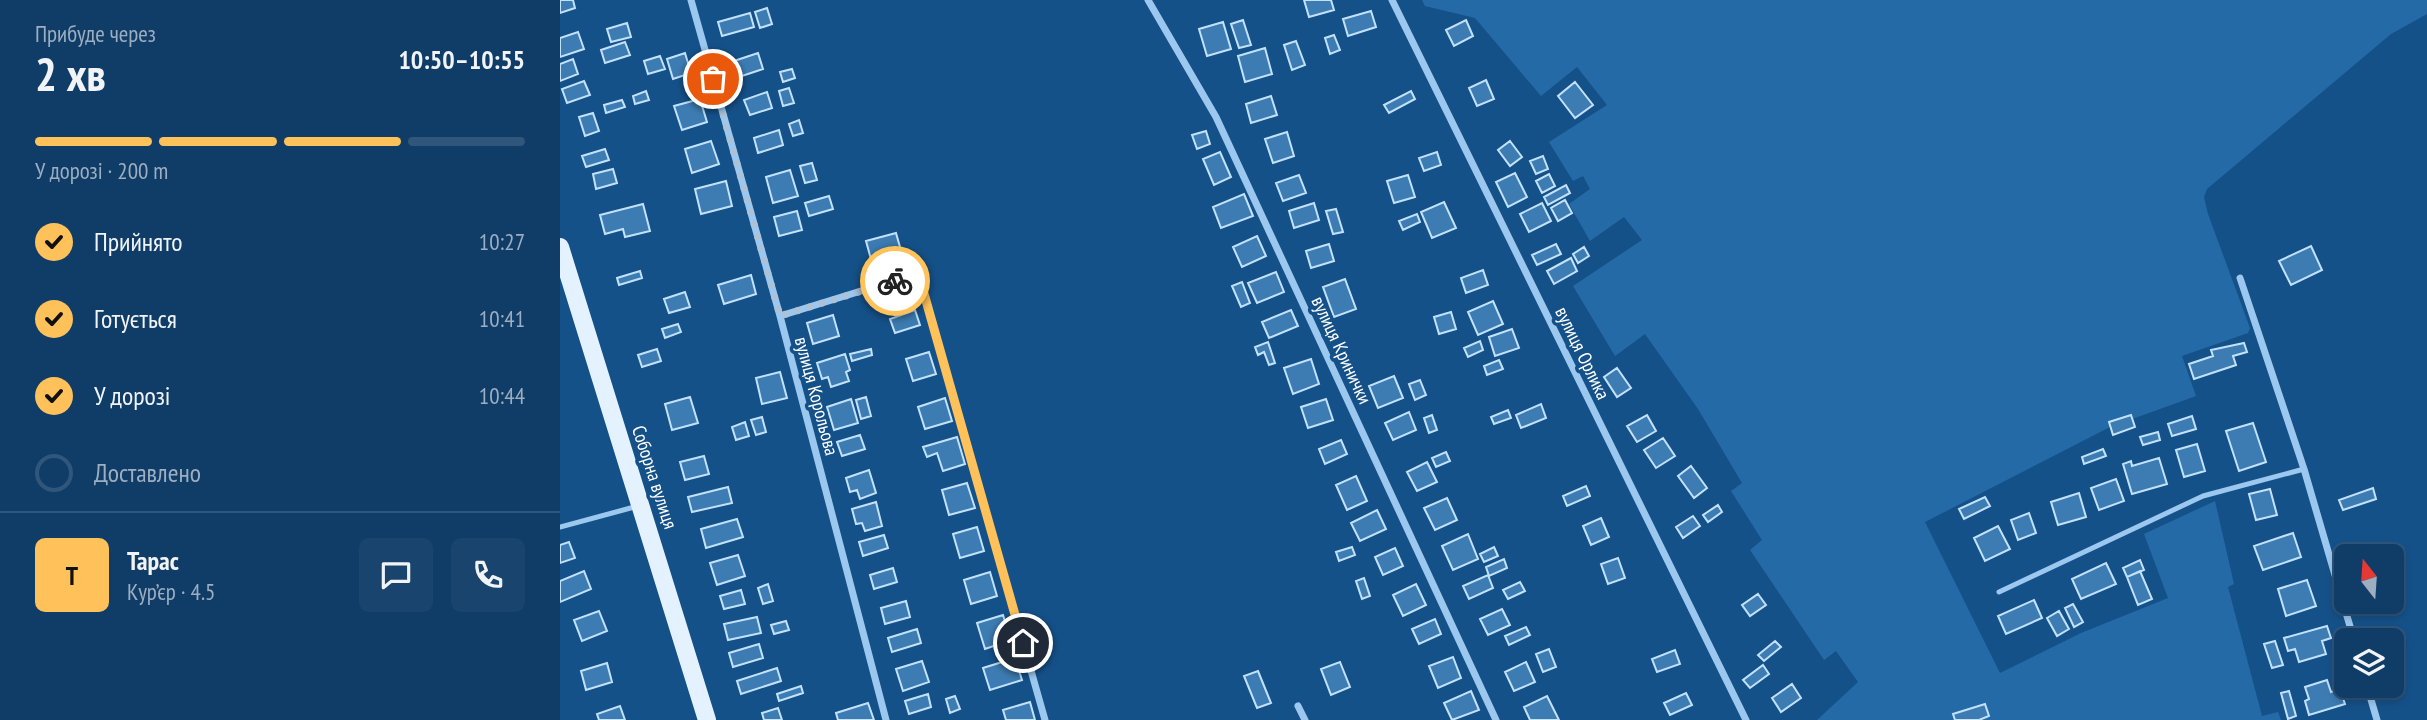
<!DOCTYPE html>
<html lang="uk">
<meta charset="utf-8">
<style>
:root{--surface:#103d67;--page:#19446d;--text:#f1f3f6;--muted:#9caec0;--line:#30567b;--accent:#ffc15a}
body{margin:0;font-family:"PT Sans Narrow",sans-serif;background:var(--page);color:var(--text);height:100vh;display:flex;flex-direction:column;font-size:26px;white-space:nowrap}
*{box-sizing:border-box;margin:0}
p{font-size:23px;color:var(--muted)}
.icon{flex:none;width:38px;height:38px;fill:none;stroke:currentColor;stroke-width:2;stroke-linecap:round;stroke-linejoin:round}
.map{position:relative;flex:1;overflow:hidden}
.drawer{display:flex;flex-direction:column;background:var(--surface);width:560px}
.drawer>*{flex:none}
.needle{width:46px;rotate:343deg}
.controls{position:absolute;left:1774px;top:544px;display:grid;gap:14px}
.controls a{display:grid;place-items:center;width:70px;height:70px;border-radius:10px;background:var(--surface);box-shadow:0 4px 10px #0003,0 0 0 2px var(--line);font-size:35px}
.pin{position:absolute;display:grid;place-items:center;width:60px;height:60px;color:#fff;margin:-30px;border:4px solid #fff;border-radius:50%;box-shadow:0 2px 7px #0007}
.courier{position:absolute;display:grid;place-items:center;width:70px;height:70px;margin:-35px;border:5px solid #ffc15a;border-radius:50%;background:#fff;color:#222;box-shadow:0 2px 9px #0007}
.headline em{font-style:normal;font-weight:700}
.headline div{display:flex;flex-direction:column-reverse}
.headline{display:flex;align-items:center;justify-content:space-between;height:119px;padding:0 35px}
h1{font-size:46px;font-weight:700;line-height:52px}
.bar{display:grid;grid-template-columns:repeat(4,1fr);gap:10px 7px;align-content:center;height:84px;padding:0 35px}
.bar i{height:9px;border-radius:5px;background:var(--line)}
.bar .current{background:var(--accent)}
.bar p{grid-column:span 4}
.line{display:flex;align-items:center;gap:18px;padding:0 35px;border-top:2px solid var(--line)}
.line div{flex:1}
.round{display:grid;place-items:center;flex:none;width:74px;height:74px;border-radius:10px;background:var(--page)}
ol{padding:0 35px;list-style:none}
li{display:flex;align-items:center;gap:21px;height:77px}
li p{margin-inline-start:auto}
li .icon{padding:7px;border-radius:50%;background:var(--accent);color:#111;stroke-width:4}
li:last-child{color:var(--muted)}
li i{width:38px;height:38px;border:4px solid var(--line);border-radius:50%}
main{display:flex;flex:1;min-height:0}
.map>svg:first-child{display:block}
</style>
<main>
<section class="drawer">
<div class="headline"><div><h1>2 хв</h1><p>Прибуде через</p></div><em>10:50–10:55</em></div>
<div class="bar"><i class="current"></i><i class="current"></i><i class="current"></i><i></i><p>У дорозі · 200 m</p></div>
<ol>
<li><svg class="icon" aria-label="check" viewBox="0 0 24 24"><path d="M5 12l5 5 9-10"/></svg>Прийнято<p>10:27</p></li>
<li><svg class="icon" aria-label="check" viewBox="0 0 24 24"><path d="M5 12l5 5 9-10"/></svg>Готується<p>10:41</p></li>
<li><svg class="icon" aria-label="check" viewBox="0 0 24 24"><path d="M5 12l5 5 9-10"/></svg>У дорозі<p>10:44</p></li>
<li><i></i>Доставлено</li>
</ol>
<div class="line" style="height:126px"><b class="round" style="background:var(--accent);color:#111">Т</b><div><b>Тарас</b><p>Кур’єр · 4.5</p></div><a class="round"><svg class="icon" aria-label="chat" viewBox="0 0 24 24"><path d="M4 5h16v11H9l-5 4z"/></svg></a><a class="round"><svg class="icon" aria-label="phone" viewBox="0 0 24 24"><path d="M5 4h4l2 5-3 2q2 4 5 5l2-3 5 2v4C11 20 4 13 5 4z"/></svg></a></div>
</section>
<div class="map">
<svg width="1867" height="720" viewBox="0 0 1867 720">
<rect width="100%" height="100%" fill="#155189"/>
<!-- green -->
<path fill="#246aa7" d="M862 0H1867V14L1831 34 1647 189 1644 197 1648 214 1690 328 1688 333 1622 356 1636 396 1550 427 1365 522 1440 673 1521 633 1608 598 1584 534 1655 501 1674 584 1668 587 1702 716 1718 712 1721 720H1257L1298 682 1276 651 1264 660 1190 550 1202 540 1171 491 1182 483 1138 409 1085 334 1055 356 1013 286 1082 240 1064 217 1030 241 1009 204 1030 189 1023 176 1013 181 989 142 1047 105 1017 67 981 96 915 18 865 6Z"/>
<!-- building -->
<path fill="#3d7cb2" stroke="#c2e1fb" stroke-width="2" d="M0 0H13L15 8 0 13Z
M744 0H771L774 10 749 17Z
M207 8 212 24 200 28 195 12Z
M811 11 816 27 788 36 783 19Z
M190 13 194 27 162 36 158 22Z
M683 20 691 45 679 48 671 24Z
M906 20 913 36 894 46 886 30Z
M663 22 671 49 647 56 639 29Z
M67 23 71 37 51 42 47 29Z
M18 32 24 49 0 57V38Z
M774 35 780 50 770 54 765 38Z
M736 41 745 65 732 70 724 45Z
M65 42 70 55 45 63 41 50Z
M705 48 712 74 685 82 678 56Z
M125 53 131 73 113 79 107 59Z
M198 53 203 69 176 78 171 62Z
M100 56 105 69 88 74 84 61Z
M13 59 18 74 0 81V64Z
M232 69 235 78 223 82 220 72Z
M926 80 934 99 917 106 909 88Z
M24 81 30 95 7 103 2 89Z
M1015 82 1033 105 1015 118 998 96Z
M229 88 234 103 223 106 219 91Z
M86 91 89 100 75 104 73 96Z
M851 91 855 99 829 113 824 105Z
M207 92 212 108 190 115 184 100Z
M711 96 717 115 691 123 686 104Z
M140 99 147 122 122 130 114 106Z
M62 100 65 107 46 113 44 105Z
M33 113 39 131 25 136 19 117Z
M239 120 243 133 233 136 229 124Z
M219 130 223 145 198 153 194 138Z
M646 131 650 144 637 149 632 135Z
M727 132 734 156 713 163 705 139Z
M151 141 159 164 132 173 125 149Z
M950 141 962 157 950 166 938 150Z
M45 149 49 160 26 167 22 156Z
M660 152 671 177 654 185 643 159Z
M877 152 881 165 864 171 859 158Z
M983 156 988 169 976 174 970 161Z
M252 163 257 180 245 183 240 166Z
M53 169 57 183 36 189 33 174Z
M230 170 238 196 213 203 206 177Z
M955 173 967 197 948 207 936 182Z
M989 174 995 186 982 193 976 181Z
M739 175 746 193 723 201 716 183Z
M848 175 855 197 834 203 827 181Z
M166 181 172 206 141 214 135 189Z
M1006 185 1010 193 988 205 984 197Z
M684 194 693 216 661 228 653 207Z
M269 196 273 209 249 216 245 203Z
M1005 200 1012 213 998 221 991 208Z
M884 202 896 228 872 238 861 212Z
M754 203 759 220 734 228 729 211Z
M982 203 991 221 969 232 960 214Z
M83 204 90 231 65 237 63 229 45 234 40 215Z
M776 209 783 232 773 234 766 211Z
M237 211 242 230 219 236 214 217Z
M857 214 860 222 843 230 839 221Z
M336 233 342 254 312 263 306 241Z
M697 236 706 256 682 267 673 247Z
M769 244 774 261 751 268 746 251Z
M996 244 1001 254 977 265 972 255Z
M1751 246 1762 270 1731 285 1719 261Z
M1024 247 1029 256 1018 263 1013 254Z
M1011 258 1017 271 994 284 987 271Z
M923 270 928 285 906 293 901 278Z
M80 271 82 278 59 285 57 278Z
M716 272 724 292 697 303 688 283Z
M191 275 196 294 164 304 158 285Z
M785 279 796 309 774 317 763 287Z
M682 282 690 303 681 307 672 286Z
M125 292 130 307 109 313 104 299Z
M933 301 943 324 918 335 908 312Z
M355 310 360 325 335 333 330 319Z
M731 310 738 326 709 338 702 322Z
M891 312 896 329 879 334 874 317Z
M273 315 279 336 253 344 247 323Z
M118 324 121 332 105 338 102 329Z
M952 329 959 348 935 356 929 337Z
M920 341 923 350 908 357 904 348Z
M708 342 715 363 709 365 704 352 698 355 695 347Z
M1684 343 1687 352 1673 356 1676 365 1634 379 1629 364 1653 356 1651 350Z
M97 349 101 361 82 367 78 355Z
M311 349 312 355 292 361 290 354Z
M369 352 376 374 353 381 346 359Z
M285 354 290 370 286 372 289 381 271 387 268 377 262 379 257 363Z
M751 359 759 384 733 394 724 368Z
M939 360 943 369 927 375 924 366Z
M1057 368 1071 388 1057 397 1044 377Z
M220 372 227 398 202 404 196 378Z
M834 376 843 398 818 408 809 386Z
M860 380 866 395 855 400 849 384Z
M130 397 138 423 112 430 105 404Z
M306 397 311 416 301 419 296 400Z
M385 398 392 421 365 429 358 407Z
M291 399 298 423 274 430 267 407Z
M766 399 773 420 748 428 741 407Z
M981 404 986 418 961 428 956 415Z
M948 410 951 418 934 424 931 417Z
M849 412 856 430 833 440 825 423Z
M872 415 877 430 869 433 864 418Z
M1087 415 1096 431 1077 442 1067 426Z
M1571 415 1575 427 1553 435 1549 422Z
M1632 416 1636 429 1612 436 1608 424Z
M202 417 206 432 196 435 191 420Z
M185 422 189 436 176 440 172 427Z
M1693 423 1706 462 1679 471 1666 431Z
M1598 432 1600 440 1583 445 1580 437Z
M300 435 305 449 282 456 277 442Z
M397 437 405 464 383 471 377 453 367 457 363 447Z
M1103 438 1115 456 1096 468 1084 450Z
M781 440 787 454 765 464 759 449Z
M1637 444 1645 471 1624 477 1616 450Z
M1543 449 1546 456 1524 464 1522 457Z
M886 452 890 461 876 467 872 458Z
M144 456 149 474 125 480 120 462Z
M1599 458 1607 484 1572 494 1563 464 1571 461 1572 466Z
M867 462 877 482 857 491 847 472Z
M1131 466 1147 488 1134 498 1118 476Z
M309 470 316 493 300 499 297 490 290 492 286 478Z
M796 476 807 501 787 510 776 485Z
M1556 479 1564 501 1539 510 1531 488Z
M407 483 415 508 389 515 382 490Z
M1026 486 1030 496 1007 506 1003 496Z
M168 487 172 503 132 512 128 497Z
M1813 488 1816 499 1783 510 1779 500Z
M1710 489 1717 515 1696 520 1689 494Z
M1519 493 1526 517 1498 525 1491 502Z
M1425 497 1430 506 1404 519 1399 509Z
M887 498 897 520 875 530 864 508Z
M316 502 322 526 305 531 302 523 296 524 292 509Z
M1158 505 1162 512 1148 522 1143 515Z
M817 510 826 529 800 541 791 523Z
M1469 513 1476 533 1458 540 1451 520Z
M1133 516 1140 526 1123 538 1116 527Z
M1041 518 1049 537 1031 545 1023 526Z
M177 519 183 537 146 548 141 529Z
M1438 526 1450 549 1425 561 1414 538Z
M417 527 424 551 400 558 393 534Z
M1733 533 1741 557 1703 570 1694 546Z
M908 534 918 559 893 570 882 546Z
M324 535 328 548 303 556 299 542Z
M9 542 15 558 0 563V545Z
M792 547 795 555 779 561 776 552Z
M934 547 938 556 924 562 920 554Z
M835 548 843 566 823 575 815 557Z
M178 555 185 576 157 585 150 563Z
M1058 558 1065 578 1048 584 1041 564Z
M944 559 947 568 929 576 926 567Z
M1580 560 1584 570 1567 577 1563 568Z
M1546 563 1556 584 1521 599 1512 579Z
M333 568 337 582 314 589 310 575Z
M24 571 31 589 0 602V581Z
M1580 571 1592 599 1578 605 1567 577Z
M430 572 437 596 411 604 404 580Z
M928 575 933 588 909 599 903 586Z
M804 578 810 596 802 599 796 581Z
M1747 580 1756 606 1726 616 1718 589Z
M960 582 965 591 948 599 943 590Z
M208 584 213 601 203 604 198 588Z
M856 584 866 605 843 616 833 595Z
M181 590 185 604 164 609 160 596Z
M1198 594 1206 605 1190 616 1182 605Z
M1474 600 1482 618 1446 634 1438 616Z
M346 601 350 617 325 624 321 608Z
M1513 604 1523 622 1514 627 1505 608Z
M942 609 950 625 928 635 920 619Z
M39 611 47 631 22 641 14 620Z
M1499 611 1509 629 1497 636 1487 618Z
M443 615 451 640 425 649 417 623Z
M197 617 201 633 168 640 164 624Z
M875 619 881 634 859 644 852 629Z
M226 621 229 630 214 634 211 625Z
M1767 626 1771 638 1762 641 1766 654 1739 662 1735 649 1728 651 1724 638Z
M966 627 970 635 949 645 945 636Z
M357 629 361 643 332 652 328 638Z
M1215 641 1221 647 1204 661 1198 655Z
M1715 641 1723 665 1712 668 1704 644Z
M199 644 203 658 173 667 169 653Z
M989 649 996 667 983 672 976 654Z
M1115 650 1120 664 1097 672 1092 659Z
M893 657 901 678 878 688 869 666Z
M455 658 462 680 430 690 423 668Z
M362 661 369 682 343 691 336 669Z
M780 662 790 687 771 695 761 669Z
M966 662 975 682 954 691 945 672Z
M47 663 52 682 26 690 21 671Z
M1203 665 1209 674 1190 688 1183 680Z
M217 668 221 681 181 694 177 681Z
M698 671 711 703 697 708 684 676Z
M1767 680 1771 692 1780 689 1785 704 1749 715 1745 701 1749 699 1745 687Z
M1232 684 1241 698 1221 712 1212 698Z
M241 686 243 693 219 701 217 694Z
M911 691 919 710 892 720 884 703Z
M1729 691 1736 716 1728 719 1721 693Z
M1126 693 1132 705 1110 715 1104 703Z
M368 694 371 707 349 714 345 701Z
M395 696 400 709 390 713 386 699Z
M987 696 999 720H970L964 707Z
M470 702 475 720H446L443 710Z
M308 703 314 720H278L276 713Z
M1425 704 1429 716 1419 720H1395L1393 714Z
M60 706 65 720H39L37 714Z
M218 708 222 720H204L202 713Z"/>
<g fill="none" stroke-linecap="round" stroke-linejoin="round">
<!-- lane -->
<path stroke="#9cc8ef" stroke-width="5" d="M0 527 78 506
M1439 592 1643 496 1744 469"/>
<!-- street -->
<path stroke="#9cc8ef" stroke-width="7" d="M131 0 220 316 326 720
M588 0 656 117 936 720
M832 0 1186 720
M1680 278 1744 469 1794 640
M220 316 343 278H354L361 283 485 720
M1807 686 1817 720
M738 706 745 720"/>
<!-- primary -->
<path stroke="#e4f1ff" stroke-width="18" d="M0 247 147 720"/>
</g>
<g fill="none" stroke-linecap="round" stroke-linejoin="round">
<!-- done -->
<path stroke="#adc2d6" stroke-width="7" stroke-dasharray="0 12.6" d="M153 79 220 316 335 281"/>
<!-- route -->
<path stroke="#ffc15a" stroke-width="9" d="M335 281 354 278 361 283 463 643"/>
</g>
<g text-anchor="middle" stroke-width="7" stroke-linejoin="round" paint-order="stroke">
<!-- street labels -->
<g font-size="19" fill="#fff" stroke="#155189">
<text transform="translate(782 350) rotate(65)" y="7">вулиця Кринички</text>
<text transform="translate(1023 353) rotate(64)" y="7">вулиця Орлика</text>
<text transform="translate(257 396) rotate(75)" y="7">вулиця Корольова</text>
<text transform="translate(95 477) rotate(72)" y="7">Соборна вулиця</text>
</g>
</g>
</svg>
<div class="controls">
<a><svg class="needle" viewBox="-14 -14 28 28"><path d="M0-13l5 13h-10z" fill="#e53935"/><path d="M0 13l5-13h-10z" fill="#9caec0"/></svg></a>
<a><svg class="icon" aria-label="layers" viewBox="0 0 24 24"><path d="M12 4l9 5-9 5-9-5zM3 14l9 5 9-5"/></svg></a>
</div>
<div class="pin" style="left:153px;top:79px;background:#ea580c"><svg class="icon" aria-label="bag" viewBox="0 0 24 24"><path d="M5 8h14l-1 12H6zM9 8a3 3 0 0 1 6 0"/></svg></div>
<div class="pin" style="left:463px;top:643px;background:#1f2937"><svg class="icon" aria-label="home" viewBox="0 0 24 24"><path d="M3 11l9-7 9 7M6 9v11h12V9"/></svg></div>
<div class="courier" style="left:335px;top:281px"><svg class="icon" aria-label="bike" viewBox="0 0 24 24"><circle cx="6" cy="16" r="4"/><circle cx="18" cy="16" r="4"/><path d="M6 16l4-8h5l3 8M10 8l3 8H6M13 5h3"/></svg></div>
</div>
</main>
